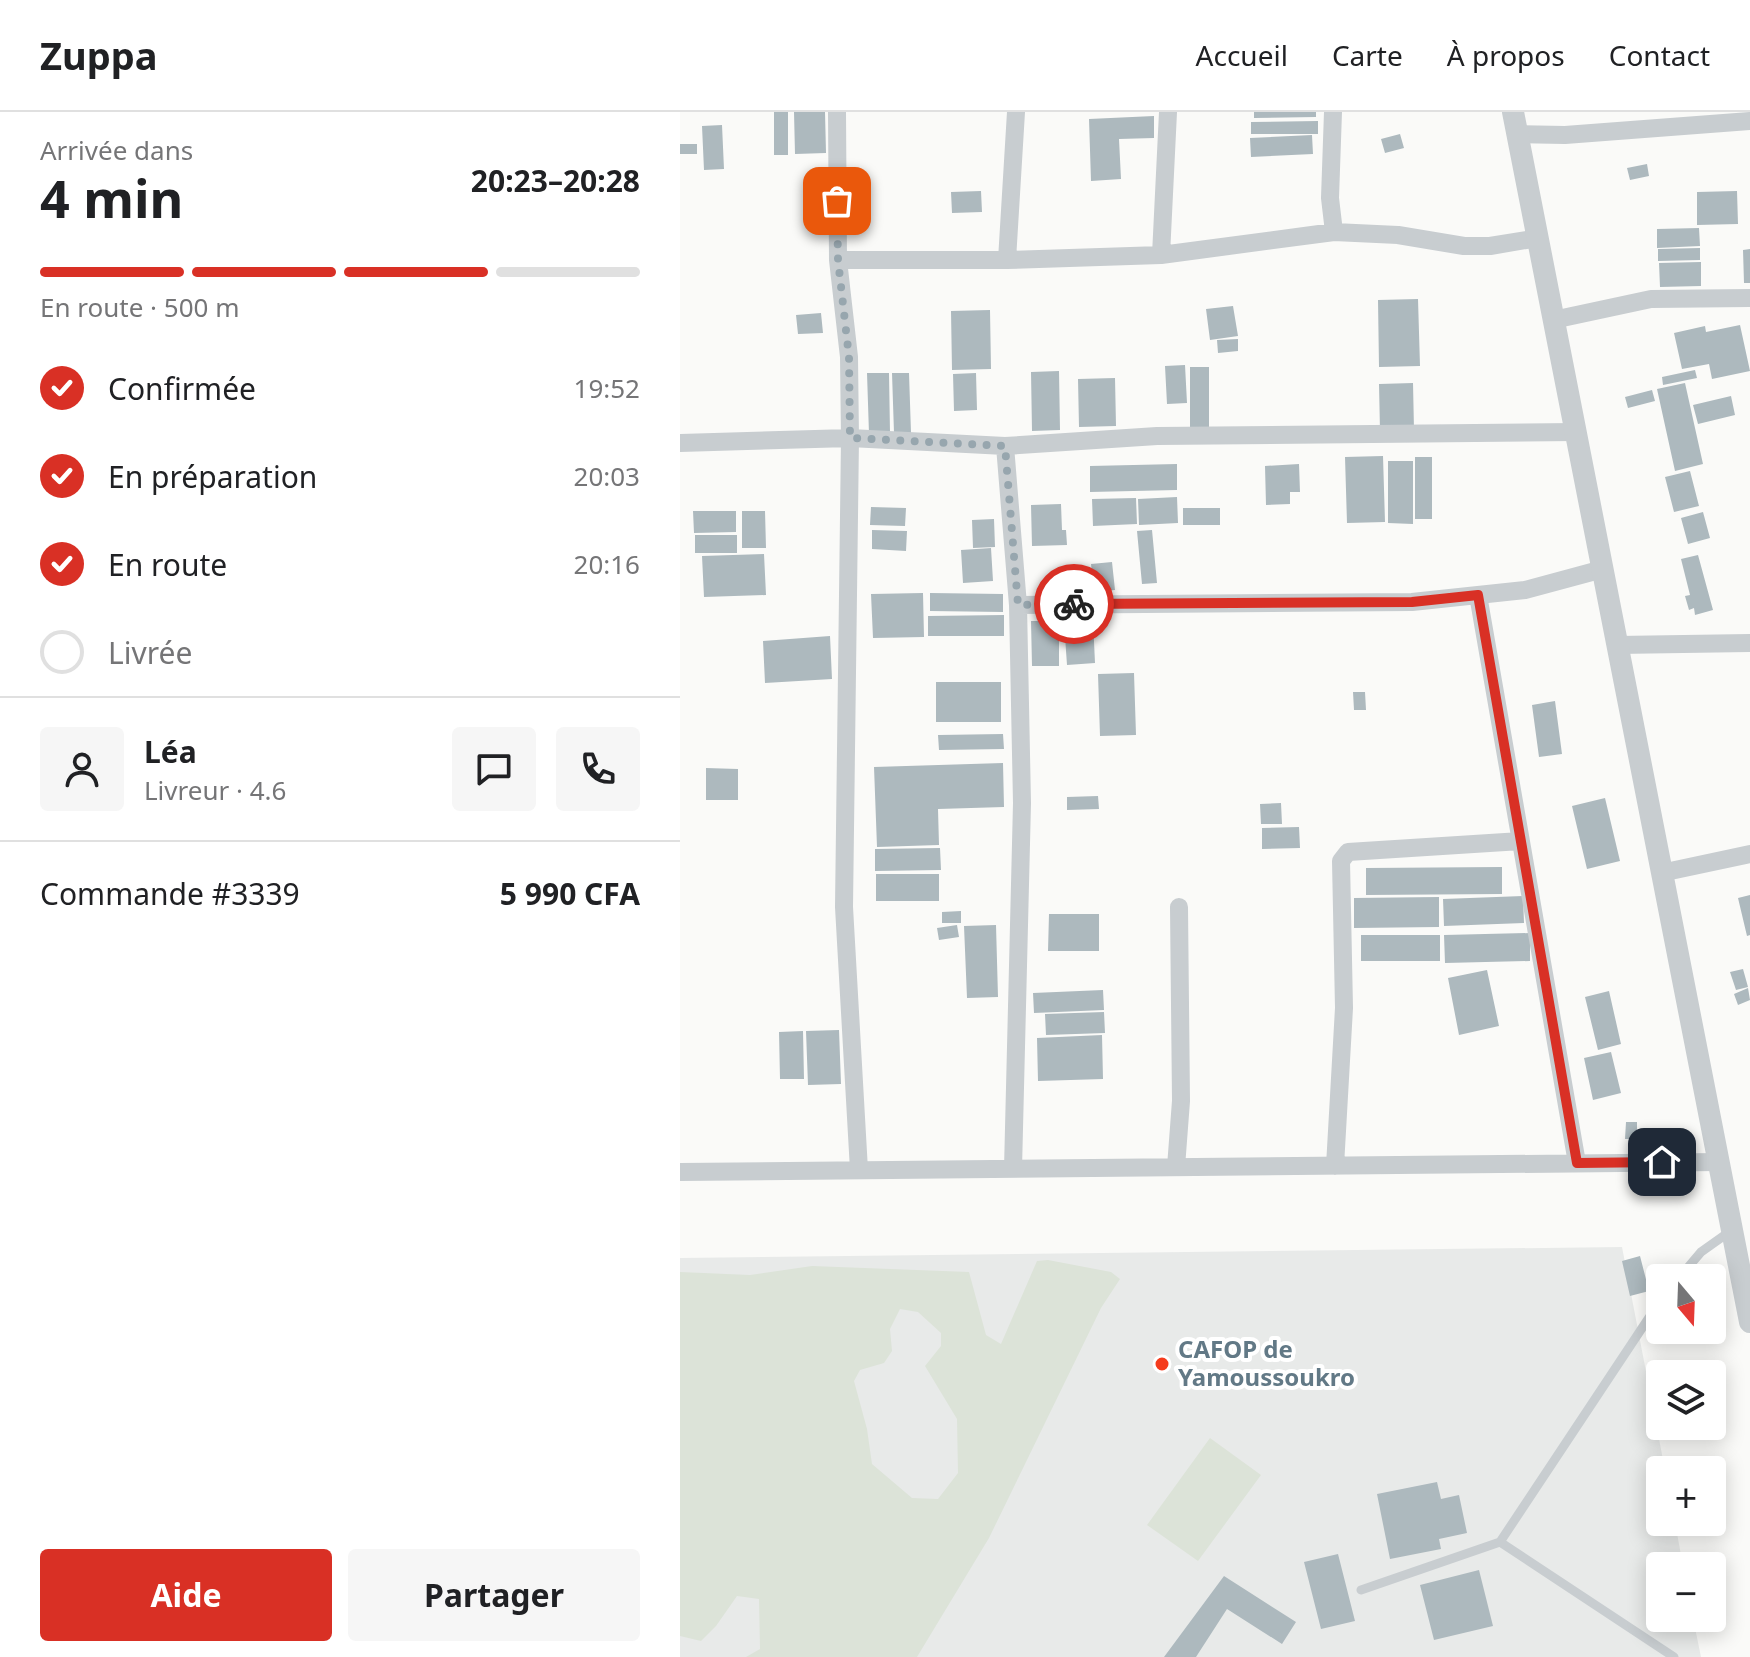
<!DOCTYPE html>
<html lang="fr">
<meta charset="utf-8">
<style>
:root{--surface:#fff;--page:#f6f6f6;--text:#202124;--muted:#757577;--line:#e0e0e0;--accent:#d93025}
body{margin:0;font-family:"Noto Sans",sans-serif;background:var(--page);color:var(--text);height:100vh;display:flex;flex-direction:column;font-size:30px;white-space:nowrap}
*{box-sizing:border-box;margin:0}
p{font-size:26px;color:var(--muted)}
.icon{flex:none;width:44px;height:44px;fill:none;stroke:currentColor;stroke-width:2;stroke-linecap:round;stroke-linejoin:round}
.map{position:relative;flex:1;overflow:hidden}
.details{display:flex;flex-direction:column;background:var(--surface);width:680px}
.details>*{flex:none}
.needle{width:52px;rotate:161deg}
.buttons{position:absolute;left:966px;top:1152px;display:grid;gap:16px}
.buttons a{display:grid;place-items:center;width:80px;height:80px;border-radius:8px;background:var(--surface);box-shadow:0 4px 20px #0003;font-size:40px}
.pin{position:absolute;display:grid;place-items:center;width:68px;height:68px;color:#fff;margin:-34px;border-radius:16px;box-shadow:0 4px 12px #0006}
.courier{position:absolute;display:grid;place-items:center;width:80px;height:80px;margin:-40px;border:6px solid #d93025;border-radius:50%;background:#fff;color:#222;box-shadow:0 2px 10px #0007}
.summary em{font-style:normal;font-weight:700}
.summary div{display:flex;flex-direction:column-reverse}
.summary{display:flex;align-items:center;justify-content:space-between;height:136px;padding:0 40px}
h1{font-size:52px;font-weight:700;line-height:60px}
.bar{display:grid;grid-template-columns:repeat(4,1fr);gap:12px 8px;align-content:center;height:96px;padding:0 40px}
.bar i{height:10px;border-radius:6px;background:var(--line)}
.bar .active{background:var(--accent)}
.bar p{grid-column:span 4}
.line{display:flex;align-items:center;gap:20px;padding:0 40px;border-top:2px solid var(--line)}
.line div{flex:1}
.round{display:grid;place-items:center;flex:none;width:84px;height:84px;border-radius:8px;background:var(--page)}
ol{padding:0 40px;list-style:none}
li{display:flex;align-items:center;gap:24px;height:88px}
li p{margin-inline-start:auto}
li .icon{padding:8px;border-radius:50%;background:var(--accent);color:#fff;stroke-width:4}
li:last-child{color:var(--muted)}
li i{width:44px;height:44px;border:4px solid var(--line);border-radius:50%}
.button{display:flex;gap:16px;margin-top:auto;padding:16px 40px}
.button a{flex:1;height:92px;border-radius:8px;background:var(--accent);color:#fff;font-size:32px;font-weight:700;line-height:92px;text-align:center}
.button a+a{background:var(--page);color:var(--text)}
header{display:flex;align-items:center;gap:48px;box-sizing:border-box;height:112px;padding:0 40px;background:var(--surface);border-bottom:2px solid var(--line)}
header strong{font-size:38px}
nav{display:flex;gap:44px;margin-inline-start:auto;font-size:28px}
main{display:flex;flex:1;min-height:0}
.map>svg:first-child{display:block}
</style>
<header>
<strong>Zuppa</strong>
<nav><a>Accueil</a><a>Carte</a><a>À propos</a><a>Contact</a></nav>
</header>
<main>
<section class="details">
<div class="summary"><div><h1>4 min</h1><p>Arrivée dans</p></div><em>20:23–20:28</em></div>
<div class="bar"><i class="active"></i><i class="active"></i><i class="active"></i><i></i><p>En route · 500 m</p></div>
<ol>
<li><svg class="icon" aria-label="check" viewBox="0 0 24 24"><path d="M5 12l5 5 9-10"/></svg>Confirmée<p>19:52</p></li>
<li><svg class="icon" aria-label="check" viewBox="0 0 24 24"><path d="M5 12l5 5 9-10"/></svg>En préparation<p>20:03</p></li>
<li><svg class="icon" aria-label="check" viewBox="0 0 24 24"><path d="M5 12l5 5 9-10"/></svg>En route<p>20:16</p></li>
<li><i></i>Livrée</li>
</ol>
<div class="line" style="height:144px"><a class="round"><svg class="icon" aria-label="person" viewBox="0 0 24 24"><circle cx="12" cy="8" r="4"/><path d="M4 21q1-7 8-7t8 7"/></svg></a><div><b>Léa</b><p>Livreur · 4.6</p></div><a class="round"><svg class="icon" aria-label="chat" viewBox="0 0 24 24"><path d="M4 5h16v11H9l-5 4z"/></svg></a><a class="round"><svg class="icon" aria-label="phone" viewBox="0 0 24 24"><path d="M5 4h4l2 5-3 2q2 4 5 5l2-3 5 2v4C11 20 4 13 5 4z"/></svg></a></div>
<div class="line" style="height:104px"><div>Commande #3339</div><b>5 990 CFA</b></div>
<div class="button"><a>Aide</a><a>Partager</a></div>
</section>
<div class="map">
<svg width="1070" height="1545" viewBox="0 0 1070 1545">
<rect width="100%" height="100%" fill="#fafaf8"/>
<!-- built -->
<path fill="#e8eae9" d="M942 1135 985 1358H980V1410H995L1003 1454H980V1506H1013L1021 1545H0V1146Z"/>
<!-- green -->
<path fill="#dce3d8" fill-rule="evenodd" d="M368 1148 431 1160 440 1167 421 1196 309 1426 237 1545H66L80 1537 79 1487 57 1484 36 1514 21 1529 0 1524V1160L70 1163 132 1154 289 1160 306 1223 321 1232 357 1149ZM220 1197 238 1200 261 1221V1234L245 1254 277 1307 278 1361 258 1387 232 1386 192 1352 187 1317 174 1269 180 1258 204 1251 212 1239 210 1217Z
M530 1326 581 1363 518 1449 467 1413Z"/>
<!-- building -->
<path fill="#adb9be" d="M94 0H108V43H94Z
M114 0H145L146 41 115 42Z
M574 0H636V5L574 6Z
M474 4V26L439 27 441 67 411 69 409 7Z
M638 9V22H571V10Z
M42 13 44 57 24 58 22 14Z
M720 22 724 36 705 41 701 27Z
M632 23 633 42 571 45 570 26Z
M0 32H17V42H0Z
M967 52 969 64 950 68 947 56Z
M301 79 302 100 272 101 271 80Z
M1057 79 1058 112 1017 113V80Z
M1019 116 1020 134 977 136V117Z
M1020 136V148L978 149V137Z
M1070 137V171H1064L1063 138Z
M1021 150V174L980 175 979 151Z
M738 187 740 254 699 255 698 188Z
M553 194 558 224 530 228 526 197Z
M310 198 311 257 272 258 271 199Z
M141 201 143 221 118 222 116 203Z
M1060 213 1070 259 1032 267 1029 252 1002 257 994 221 1025 214 1026 220Z
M558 227V239L538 241 537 228Z
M505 253 507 291 487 292 485 254Z
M510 255H529V319H510Z
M1015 258 1017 266 983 273 982 265Z
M379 259 380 318 352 319 351 260Z
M187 261H209L210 321 189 322Z
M212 261H229L231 321H214Z
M296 261 297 298 274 299 273 262Z
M435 266 436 314 399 315 398 267Z
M733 271 734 318 700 319 699 272Z
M1005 271 1023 352 995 359 977 277Z
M972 278 975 289 948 296 945 285Z
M1051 284 1055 303 1018 312 1013 293Z
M703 344 705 410 667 411 665 345Z
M735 345H752V407H735Z
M708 349H733V412L708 411Z
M497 352V378L410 380V354Z
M619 352 620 380H610V392L586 393 585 354Z
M1010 359 1019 394 994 400 985 365Z
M497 385 498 411 459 413 458 387Z
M456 386 457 412 413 414 412 387Z
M381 392 382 418H386L387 433 352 434 351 393Z
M191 395 226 396 225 414 190 413Z
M503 396H540V413H503Z
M13 399H56V420L14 421Z
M62 399H85L86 436H62Z
M1023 400 1030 426 1008 432 1001 406Z
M314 407 315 435 293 436 292 408Z
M192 418 227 419 226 439 192 437Z
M472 418 477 471 462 472 457 419Z
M15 423H57V441H15Z
M311 436 313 469 283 471 281 438Z
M84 442 86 483 24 485 22 444Z
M1018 443 1033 498 1015 503 1014 496 1009 498 1005 484 1010 483 1001 447Z
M432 450 435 478 414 480 411 452Z
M243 481 244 525 193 526 191 482Z
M250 481 323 482V500L250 499Z
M324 503V524H248V504Z
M413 508 415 551 387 553 384 510Z
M351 509H379V554H352Z
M150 524 152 567 85 571 83 529Z
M454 561 456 623 420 624 418 562Z
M256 570H321V610H256Z
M673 580H685L686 598H674Z
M875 589 882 642 859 645 852 593Z
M323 622 324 637 259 638 258 623Z
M323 651 324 695 258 697 259 733 197 735 194 655Z
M26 656 58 657V688H26Z
M418 684 419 697 387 698V685Z
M925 686 940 749 907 757 892 694Z
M601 691 602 712H581L580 692Z
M619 715 620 736 582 737V716Z
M260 736 261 758 195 759V737Z
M822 755V782L686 783V756Z
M196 762H259V789H196Z
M1070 783V823L1067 824 1058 786Z
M843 784 844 811 764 814 763 787Z
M759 785V815L674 816V786Z
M281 799V811H262V800Z
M369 802H419V839H368Z
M277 813 279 825 259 828 257 816Z
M316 813 318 885 287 886 284 814Z
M850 821V849L765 851 764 823Z
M681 823H760V849H681Z
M1063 857 1068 875 1056 878 1050 860Z
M807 858 819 914 779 923 768 866Z
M1068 876 1070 888 1058 893 1054 882Z
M423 878 424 898 354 901 353 881Z
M929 879 941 932 918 938 905 885Z
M424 900 425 921 366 923 365 902Z
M159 918 161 972 128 973 126 919Z
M123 919 124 967H100L99 920Z
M422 923 423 967 358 969 357 926Z
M931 940 941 981 913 988 904 946Z
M946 1010H957V1027H945Z
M960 1144 969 1179 950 1184 942 1149Z
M757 1370 761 1387 779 1383 787 1421 759 1427 761 1437 710 1447 697 1382Z
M658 1442 675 1509 641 1517 624 1450Z
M799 1458 813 1514 754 1528 740 1473Z
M544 1464 616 1510 602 1532 547 1497 516 1545H484Z"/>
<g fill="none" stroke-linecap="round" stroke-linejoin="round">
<!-- service -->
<path stroke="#c8cdd0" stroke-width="9" d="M999 1166 1021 1140 1052 1118
M980 1189 820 1430 994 1545
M681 1478 820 1430"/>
<!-- minor -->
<path stroke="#c8cdd0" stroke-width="18" d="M157 0 158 148 169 245 170 326 164 795 179 1058
M653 0 650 86 654 120
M837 22 885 23 1070 9
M481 143 488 0
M158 148H327L481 143 654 120 718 123 784 134H810L858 126
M327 148 336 0
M873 208 971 187 1070 186
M0 331 170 326 325 334 338 493 342 691 333 1057
M325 334 477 324 896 320
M798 483 897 1051
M338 493 732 490 845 478 923 457
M937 533 1070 531
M981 761 1070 742
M655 1054 664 896 661 749 668 740 841 729
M496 1055 501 989 499 795
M0 1060 1039 1050"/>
<!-- tertiary -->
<path stroke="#c8cdd0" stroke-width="22" d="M833 0 1070 1210"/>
</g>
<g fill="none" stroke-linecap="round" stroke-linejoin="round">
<!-- done -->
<path stroke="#97a6ae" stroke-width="8" stroke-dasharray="0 14.4" d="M157 89 158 148 169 245 170 326 325 334 338 493 394 492"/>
<!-- route -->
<path stroke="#d93025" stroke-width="10" d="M394 492 732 490 798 483 897 1051 982 1050"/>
</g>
<!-- markers -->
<circle fill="#f53b1c" stroke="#fff" stroke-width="3" cx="482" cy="1252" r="8"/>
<g text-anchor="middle" stroke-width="8" stroke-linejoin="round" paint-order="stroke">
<!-- poi labels -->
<g font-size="24" font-weight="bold" fill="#627986" stroke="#fff" text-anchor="start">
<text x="498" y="1246">CAFOP de<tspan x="498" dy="28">Yamoussoukro</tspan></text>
</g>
</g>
</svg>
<div class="buttons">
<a><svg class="needle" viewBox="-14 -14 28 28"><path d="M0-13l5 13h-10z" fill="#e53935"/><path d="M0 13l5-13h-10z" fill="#757577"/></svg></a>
<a><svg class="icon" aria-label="layers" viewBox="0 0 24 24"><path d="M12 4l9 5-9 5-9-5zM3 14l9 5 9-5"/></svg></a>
<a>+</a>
<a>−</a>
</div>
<div class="pin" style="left:157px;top:89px;background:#ea580c"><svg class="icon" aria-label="bag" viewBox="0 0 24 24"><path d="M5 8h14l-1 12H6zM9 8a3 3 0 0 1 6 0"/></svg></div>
<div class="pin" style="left:982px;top:1050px;background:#1f2937"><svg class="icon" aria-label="home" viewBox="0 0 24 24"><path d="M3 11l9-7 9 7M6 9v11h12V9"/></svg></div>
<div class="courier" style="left:394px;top:492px"><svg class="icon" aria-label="bike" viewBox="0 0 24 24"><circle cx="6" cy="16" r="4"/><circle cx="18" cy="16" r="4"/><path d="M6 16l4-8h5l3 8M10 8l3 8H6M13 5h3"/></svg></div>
</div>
</main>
